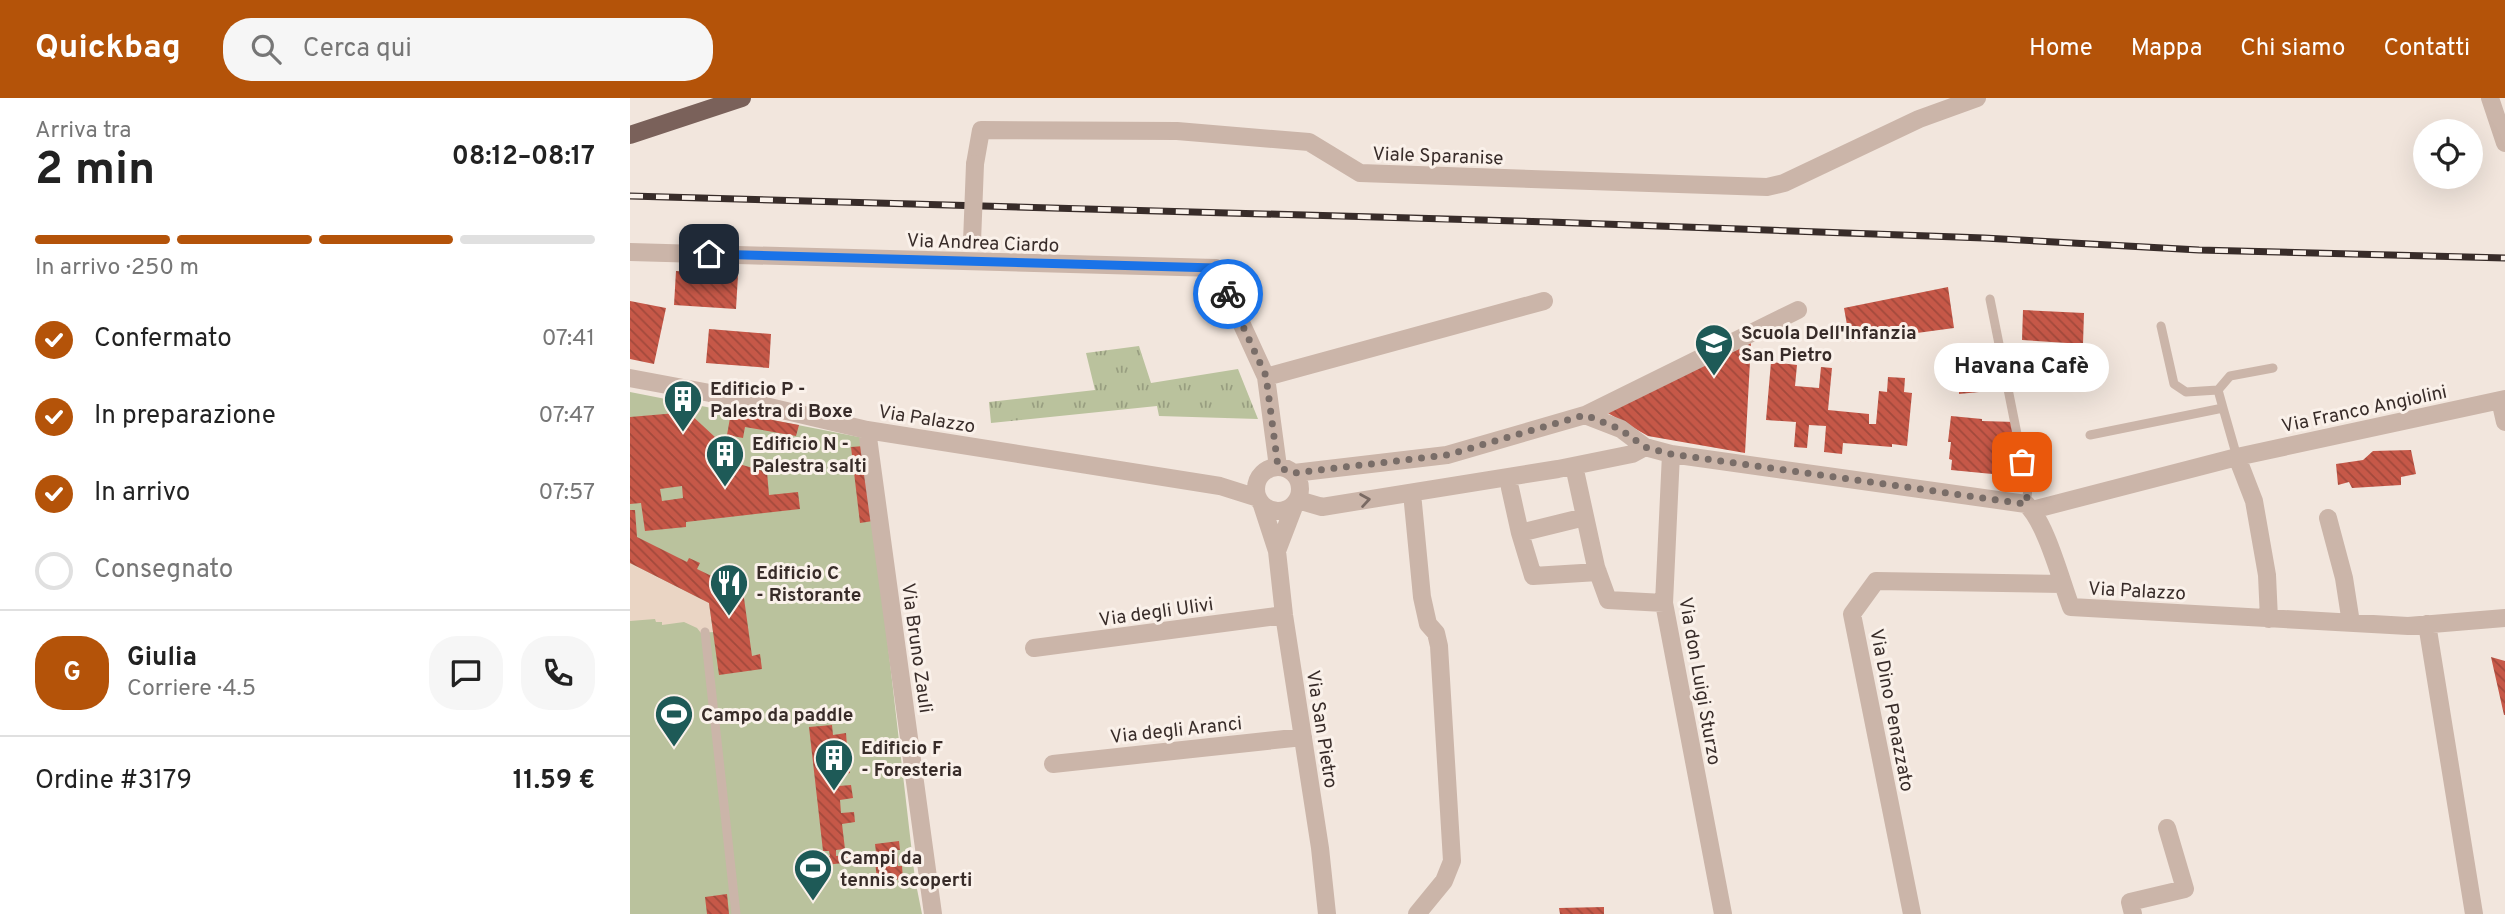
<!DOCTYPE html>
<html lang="it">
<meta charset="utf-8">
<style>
:root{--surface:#fff;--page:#f6f6f6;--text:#222;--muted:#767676;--line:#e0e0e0;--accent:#b45309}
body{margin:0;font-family:Overpass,sans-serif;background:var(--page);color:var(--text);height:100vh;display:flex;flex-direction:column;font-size:26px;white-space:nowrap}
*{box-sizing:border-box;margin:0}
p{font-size:23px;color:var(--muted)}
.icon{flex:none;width:38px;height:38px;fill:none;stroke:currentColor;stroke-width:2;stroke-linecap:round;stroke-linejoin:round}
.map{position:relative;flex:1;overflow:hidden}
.sheet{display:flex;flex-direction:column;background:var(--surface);width:630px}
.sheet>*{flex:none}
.buttons{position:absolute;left:1783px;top:21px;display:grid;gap:14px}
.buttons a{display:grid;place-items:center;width:70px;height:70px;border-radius:50%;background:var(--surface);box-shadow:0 7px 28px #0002;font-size:35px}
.pin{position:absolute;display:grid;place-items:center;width:60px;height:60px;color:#fff;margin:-30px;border-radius:14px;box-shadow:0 4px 10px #0006}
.courier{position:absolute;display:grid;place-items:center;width:70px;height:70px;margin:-35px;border:5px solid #1a73e8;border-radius:50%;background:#fff;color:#222;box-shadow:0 2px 9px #0007}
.bubble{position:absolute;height:49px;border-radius:24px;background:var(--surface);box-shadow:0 7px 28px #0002;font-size:23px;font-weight:700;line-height:49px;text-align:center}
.overview em{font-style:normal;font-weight:700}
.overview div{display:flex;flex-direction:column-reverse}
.overview{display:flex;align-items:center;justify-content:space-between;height:119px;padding:0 35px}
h1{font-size:46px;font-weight:700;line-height:52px}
.bar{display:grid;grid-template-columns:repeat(4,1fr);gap:10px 7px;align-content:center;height:84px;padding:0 35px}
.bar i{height:9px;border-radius:5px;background:var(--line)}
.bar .on{background:var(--accent)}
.bar p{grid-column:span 4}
.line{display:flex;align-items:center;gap:18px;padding:0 35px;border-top:2px solid var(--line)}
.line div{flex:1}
.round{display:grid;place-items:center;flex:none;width:74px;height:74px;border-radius:28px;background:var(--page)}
ol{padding:0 35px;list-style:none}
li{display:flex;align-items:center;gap:21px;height:77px}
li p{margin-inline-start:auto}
li .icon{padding:7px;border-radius:50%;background:var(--accent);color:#fff;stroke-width:4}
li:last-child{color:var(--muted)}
li i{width:38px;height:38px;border:4px solid var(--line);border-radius:50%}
header{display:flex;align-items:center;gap:42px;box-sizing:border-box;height:98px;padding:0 35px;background:var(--accent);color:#fff}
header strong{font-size:33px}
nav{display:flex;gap:38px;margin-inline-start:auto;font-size:24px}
.search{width:490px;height:63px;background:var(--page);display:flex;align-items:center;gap:18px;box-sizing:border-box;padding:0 24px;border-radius:28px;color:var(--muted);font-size:26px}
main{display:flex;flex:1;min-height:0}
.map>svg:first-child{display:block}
</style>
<header>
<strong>Quickbag</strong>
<div class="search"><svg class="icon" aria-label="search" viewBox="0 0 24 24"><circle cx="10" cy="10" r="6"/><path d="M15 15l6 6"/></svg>Cerca qui</div>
<nav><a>Home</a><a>Mappa</a><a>Chi siamo</a><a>Contatti</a></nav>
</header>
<main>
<section class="sheet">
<div class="overview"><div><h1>2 min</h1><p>Arriva tra</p></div><em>08:12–08:17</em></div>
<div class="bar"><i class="on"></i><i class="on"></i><i class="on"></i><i></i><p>In arrivo · 250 m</p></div>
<ol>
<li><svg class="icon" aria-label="check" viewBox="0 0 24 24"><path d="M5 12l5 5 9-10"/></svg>Confermato<p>07:41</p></li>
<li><svg class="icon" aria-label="check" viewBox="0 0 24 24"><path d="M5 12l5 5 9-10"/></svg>In preparazione<p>07:47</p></li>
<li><svg class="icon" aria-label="check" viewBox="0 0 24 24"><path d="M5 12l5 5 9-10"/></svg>In arrivo<p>07:57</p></li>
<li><i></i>Consegnato</li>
</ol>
<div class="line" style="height:126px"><b class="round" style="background:var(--accent);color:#fff">G</b><div><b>Giulia</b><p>Corriere · 4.5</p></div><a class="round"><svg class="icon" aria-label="chat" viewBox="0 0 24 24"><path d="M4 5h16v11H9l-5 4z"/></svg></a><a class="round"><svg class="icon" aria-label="phone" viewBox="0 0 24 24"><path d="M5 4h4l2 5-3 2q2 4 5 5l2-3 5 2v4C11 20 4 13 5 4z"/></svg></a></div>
<div class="line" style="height:91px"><div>Ordine #3179</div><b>11.59 €</b></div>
</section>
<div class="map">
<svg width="1875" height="816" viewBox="0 0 1875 816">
<defs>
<pattern id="park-tufts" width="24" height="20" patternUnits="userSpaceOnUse" patternTransform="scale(1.75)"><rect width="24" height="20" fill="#bac29d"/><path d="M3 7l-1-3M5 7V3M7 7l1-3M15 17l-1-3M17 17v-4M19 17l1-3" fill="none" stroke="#989e80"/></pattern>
<pattern id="building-back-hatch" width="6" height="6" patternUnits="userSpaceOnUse" patternTransform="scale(1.75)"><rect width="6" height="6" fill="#c65848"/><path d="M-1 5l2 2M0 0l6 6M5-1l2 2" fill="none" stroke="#a2493c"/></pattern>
</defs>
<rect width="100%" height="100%" fill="#f2e6dd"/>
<!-- grass -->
<path fill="#bac29d" d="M0 294 234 340 285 781 292 816H0Z"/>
<!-- park -->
<path fill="url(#park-tufts)" d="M509 248 521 285 608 271 628 321 529 318 527 308 361 325 359 304 465 292 456 255Z"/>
<!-- plaza -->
<path fill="#ead5c4" d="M0 465 79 505 83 534 71 535 67 530 54 524 32 527V524H26L25 521 0 523Z"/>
<!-- building -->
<path fill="url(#building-back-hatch)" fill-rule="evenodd" d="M46 173 108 177 106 211 44 207Z
M1318 189 1324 230 1220 244 1214 210Z
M0 203 36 210 24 266 0 261Z
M1393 212 1454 215 1453 246 1392 242Z
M79 231 141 236 139 270 76 265Z
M1121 245 1115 355 1018 338 976 314Z
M1373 261 1376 285 1369 286V292L1329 296V290H1320L1317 264Z
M1141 264 1167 267 1165 288 1189 290 1191 269 1202 270 1198 312 1239 316V326H1246L1249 293 1257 294 1258 279 1275 280 1274 294 1282 295 1277 348 1262 346V349L1213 345 1212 356 1194 354 1196 328 1179 327 1177 350 1164 349 1166 324 1136 322Z
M58 314 100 353 82 355 83 369 109 366 137 374 139 397 168 394 170 411 56 424V429L15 433 11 405 0 406V319ZM52 388 53 400 32 403 30 391Z
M101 314 169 327 166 338 115 329 113 340 97 337Z
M1321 318 1352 321V323L1385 324 1383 342 1386 343 1383 378 1321 372 1322 362 1319 361 1321 344H1318Z
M234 348 243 423 230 425 221 349Z
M1781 352 1786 376 1771 379V387L1722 390 1719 384 1708 387 1706 366 1733 362 1743 353Z
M0 412H5L7 439 57 464 59 460 70 465 67 471 113 493 122 558 130 556 132 571 89 577 79 505 0 465Z
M1861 559 1875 563V617H1874Z
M202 627 203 637 216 635 217 649 205 650 206 662 218 660 220 675 208 677 209 688 221 687 223 700 210 702 211 715 224 714 225 724 212 726 215 751 206 752V758L246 754 245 746 269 743 270 752H267L268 768H272L273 781 247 783 245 762 194 767 193 759 200 758 199 753H193L179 629Z
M97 796 99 816H77L75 799Z
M974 809V816H930L929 810Z"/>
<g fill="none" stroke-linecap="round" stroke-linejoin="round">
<!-- service -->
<path stroke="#cbb5a9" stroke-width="9" d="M1360 201 1398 391 1396 406
M1531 228 1544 286 1556 294 1588 292 1593 310
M1588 292 1600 278 1643 270
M1460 337 1593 310 1607 359
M75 534 106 816"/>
<!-- minor -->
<path stroke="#cbb5a9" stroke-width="18" d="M1860 0 1875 45
M345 66 351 32 547 33 679 44 730 75 1137 89 1154 85 1289 21 1347 0
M0 154 586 170 636 279 914 203
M636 279 648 369
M0 280 80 295 237 332 590 388 628 400
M1870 302 1875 324
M955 317 1168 212
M237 332 303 816
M1041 356 1034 505 1093 816
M1607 359 1624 403 1637 477 1639 521
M626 391a22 22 0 1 1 44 0a22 22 0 1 1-44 0Z
M664 375 817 357 955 317 991 331 1015 349 1041 356 1396 406C1416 424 1431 483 1441 509L1778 528 1875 520
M946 377 966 469 978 502 1034 505
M880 390 890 435 955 419
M782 395 792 499 798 526 806 535 809 548 822 763 814 783 787 816
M668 402 692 409 928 371 1002 356 1015 349
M632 407 647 453 654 517 690 750 697 816
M1402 412 1607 359 1875 301
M1698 420 1714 480 1721 525
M890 435 903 478 968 474
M647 453 665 406
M1797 526 1844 816
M404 550 654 517
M423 666 673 639
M1282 816 1222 516 1246 483 1432 486
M1503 816 1500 804 1555 791 1537 730"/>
<!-- primary -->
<path stroke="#7a615a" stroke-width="18" d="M0 37 112 0"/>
<!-- rail casing -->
<g stroke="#382c29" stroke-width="7">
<path id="rail" d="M0 98 919 124 1354 140 1569 152 1875 160"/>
</g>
<!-- rail -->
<use href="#rail" stroke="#faf1ea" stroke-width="4.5" stroke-dasharray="13" stroke-linecap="butt"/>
<!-- minor-bridge -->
<path stroke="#cbb5a9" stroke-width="18" d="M342 144 345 66"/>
</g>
<!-- one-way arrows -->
<defs><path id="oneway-chevron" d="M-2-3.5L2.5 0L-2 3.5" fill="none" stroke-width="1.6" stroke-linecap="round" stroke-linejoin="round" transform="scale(1.75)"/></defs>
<use stroke="#7a6a63" href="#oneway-chevron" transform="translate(735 402) rotate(-9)"/>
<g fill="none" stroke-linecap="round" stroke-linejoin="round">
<!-- done -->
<path stroke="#796d68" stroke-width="7" stroke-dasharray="0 12.6" d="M598 196 636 278 648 369 664 375 817 357 955 317 990 331 1015 349 1041 356 1396 406 1398 391 1392 364"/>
<!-- route -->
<path stroke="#1a73e8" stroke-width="9" d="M79 156 586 170 598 196"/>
</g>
<!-- icons -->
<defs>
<g id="school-pin" transform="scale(2.0125)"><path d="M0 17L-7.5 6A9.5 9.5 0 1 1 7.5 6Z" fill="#1e5a57" stroke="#faf1ea"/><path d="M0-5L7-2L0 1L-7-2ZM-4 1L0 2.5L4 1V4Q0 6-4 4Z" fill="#fff"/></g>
<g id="building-pin" transform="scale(2.0125)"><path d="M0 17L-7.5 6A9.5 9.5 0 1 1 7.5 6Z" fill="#1e5a57" stroke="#faf1ea"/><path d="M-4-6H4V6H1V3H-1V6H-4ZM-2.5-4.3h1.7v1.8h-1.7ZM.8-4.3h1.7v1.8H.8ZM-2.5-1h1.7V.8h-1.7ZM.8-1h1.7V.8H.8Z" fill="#fff"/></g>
<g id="restaurant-pin" transform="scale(2.0125)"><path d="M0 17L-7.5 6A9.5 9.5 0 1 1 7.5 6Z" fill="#1e5a57" stroke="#faf1ea"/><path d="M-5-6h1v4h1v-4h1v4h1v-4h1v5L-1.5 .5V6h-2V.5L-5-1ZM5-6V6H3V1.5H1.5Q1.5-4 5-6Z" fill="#fff"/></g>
<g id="stadium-pin" transform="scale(2.0125)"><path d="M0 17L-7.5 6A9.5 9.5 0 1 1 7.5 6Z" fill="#1e5a57" stroke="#faf1ea"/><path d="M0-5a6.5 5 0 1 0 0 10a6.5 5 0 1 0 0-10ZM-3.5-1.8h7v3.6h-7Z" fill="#fff"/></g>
</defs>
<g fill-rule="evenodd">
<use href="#school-pin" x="1084" y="245"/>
<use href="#building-pin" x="53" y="301"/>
<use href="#building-pin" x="95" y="356"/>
<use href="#restaurant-pin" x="99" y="485"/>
<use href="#stadium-pin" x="44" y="616"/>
<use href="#building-pin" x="204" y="660"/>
<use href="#stadium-pin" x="183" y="770"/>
</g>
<g text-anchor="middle" stroke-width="6" stroke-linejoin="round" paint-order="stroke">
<!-- street labels -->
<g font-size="19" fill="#382c29" stroke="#faf1ea">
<text transform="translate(808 57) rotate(2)" y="7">Viale Sparanise</text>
<text transform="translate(353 144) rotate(2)" y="7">Via Andrea Ciardo</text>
<text transform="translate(1734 310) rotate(-12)" y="7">Via Franco Angiolini</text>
<text transform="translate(297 320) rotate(9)" y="7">Via Palazzo</text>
<text transform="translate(1507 492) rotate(3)" y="7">Via Palazzo</text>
<text transform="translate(526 513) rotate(-8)" y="7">Via degli Ulivi</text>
<text transform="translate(288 550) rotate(82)" y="7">Via Bruno Zauli</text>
<text transform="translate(1071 583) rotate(80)" y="7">Via don Luigi Sturzo</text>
<text transform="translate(1263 612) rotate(79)" y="7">Via Dino Penazzato</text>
<text transform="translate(546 631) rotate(-6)" y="7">Via degli Aranci</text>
<text transform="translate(693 631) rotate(81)" y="7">Via San Pietro</text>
</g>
<!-- poi labels -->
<g font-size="19" font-weight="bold" fill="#382c29" stroke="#faf1ea" text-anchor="start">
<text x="1111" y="241">Scuola Dell'Infanzia<tspan x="1111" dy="22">San Pietro</tspan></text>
<text x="80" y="297">Edificio P -<tspan x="80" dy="22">Palestra di Boxe</tspan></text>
<text x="122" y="352">Edificio N -<tspan x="122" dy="22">Palestra salti</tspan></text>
<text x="126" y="481">Edificio C<tspan x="126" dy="22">- Ristorante</tspan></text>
<text x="71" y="623">Campo da paddle</text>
<text x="231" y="656">Edificio F<tspan x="231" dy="22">- Foresteria</tspan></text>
<text x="210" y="766">Campi da<tspan x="210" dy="22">tennis scoperti</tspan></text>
</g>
</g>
</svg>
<div class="buttons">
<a><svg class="icon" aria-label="locate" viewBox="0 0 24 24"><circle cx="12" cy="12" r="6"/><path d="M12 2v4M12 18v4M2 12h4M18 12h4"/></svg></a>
</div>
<div class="pin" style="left:1392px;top:364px;background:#ea580c"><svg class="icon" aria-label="bag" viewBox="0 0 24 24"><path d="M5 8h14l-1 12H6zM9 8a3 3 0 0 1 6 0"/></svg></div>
<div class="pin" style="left:79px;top:156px;background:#1f2937"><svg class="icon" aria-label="home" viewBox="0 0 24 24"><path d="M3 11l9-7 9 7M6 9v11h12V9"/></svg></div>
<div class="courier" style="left:598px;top:196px"><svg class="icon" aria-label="bike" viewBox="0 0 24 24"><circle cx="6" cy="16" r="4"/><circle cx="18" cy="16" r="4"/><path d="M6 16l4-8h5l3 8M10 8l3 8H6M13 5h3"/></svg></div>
<div class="bubble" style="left:1304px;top:245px;width:175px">Havana Cafè</div>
</div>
</main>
